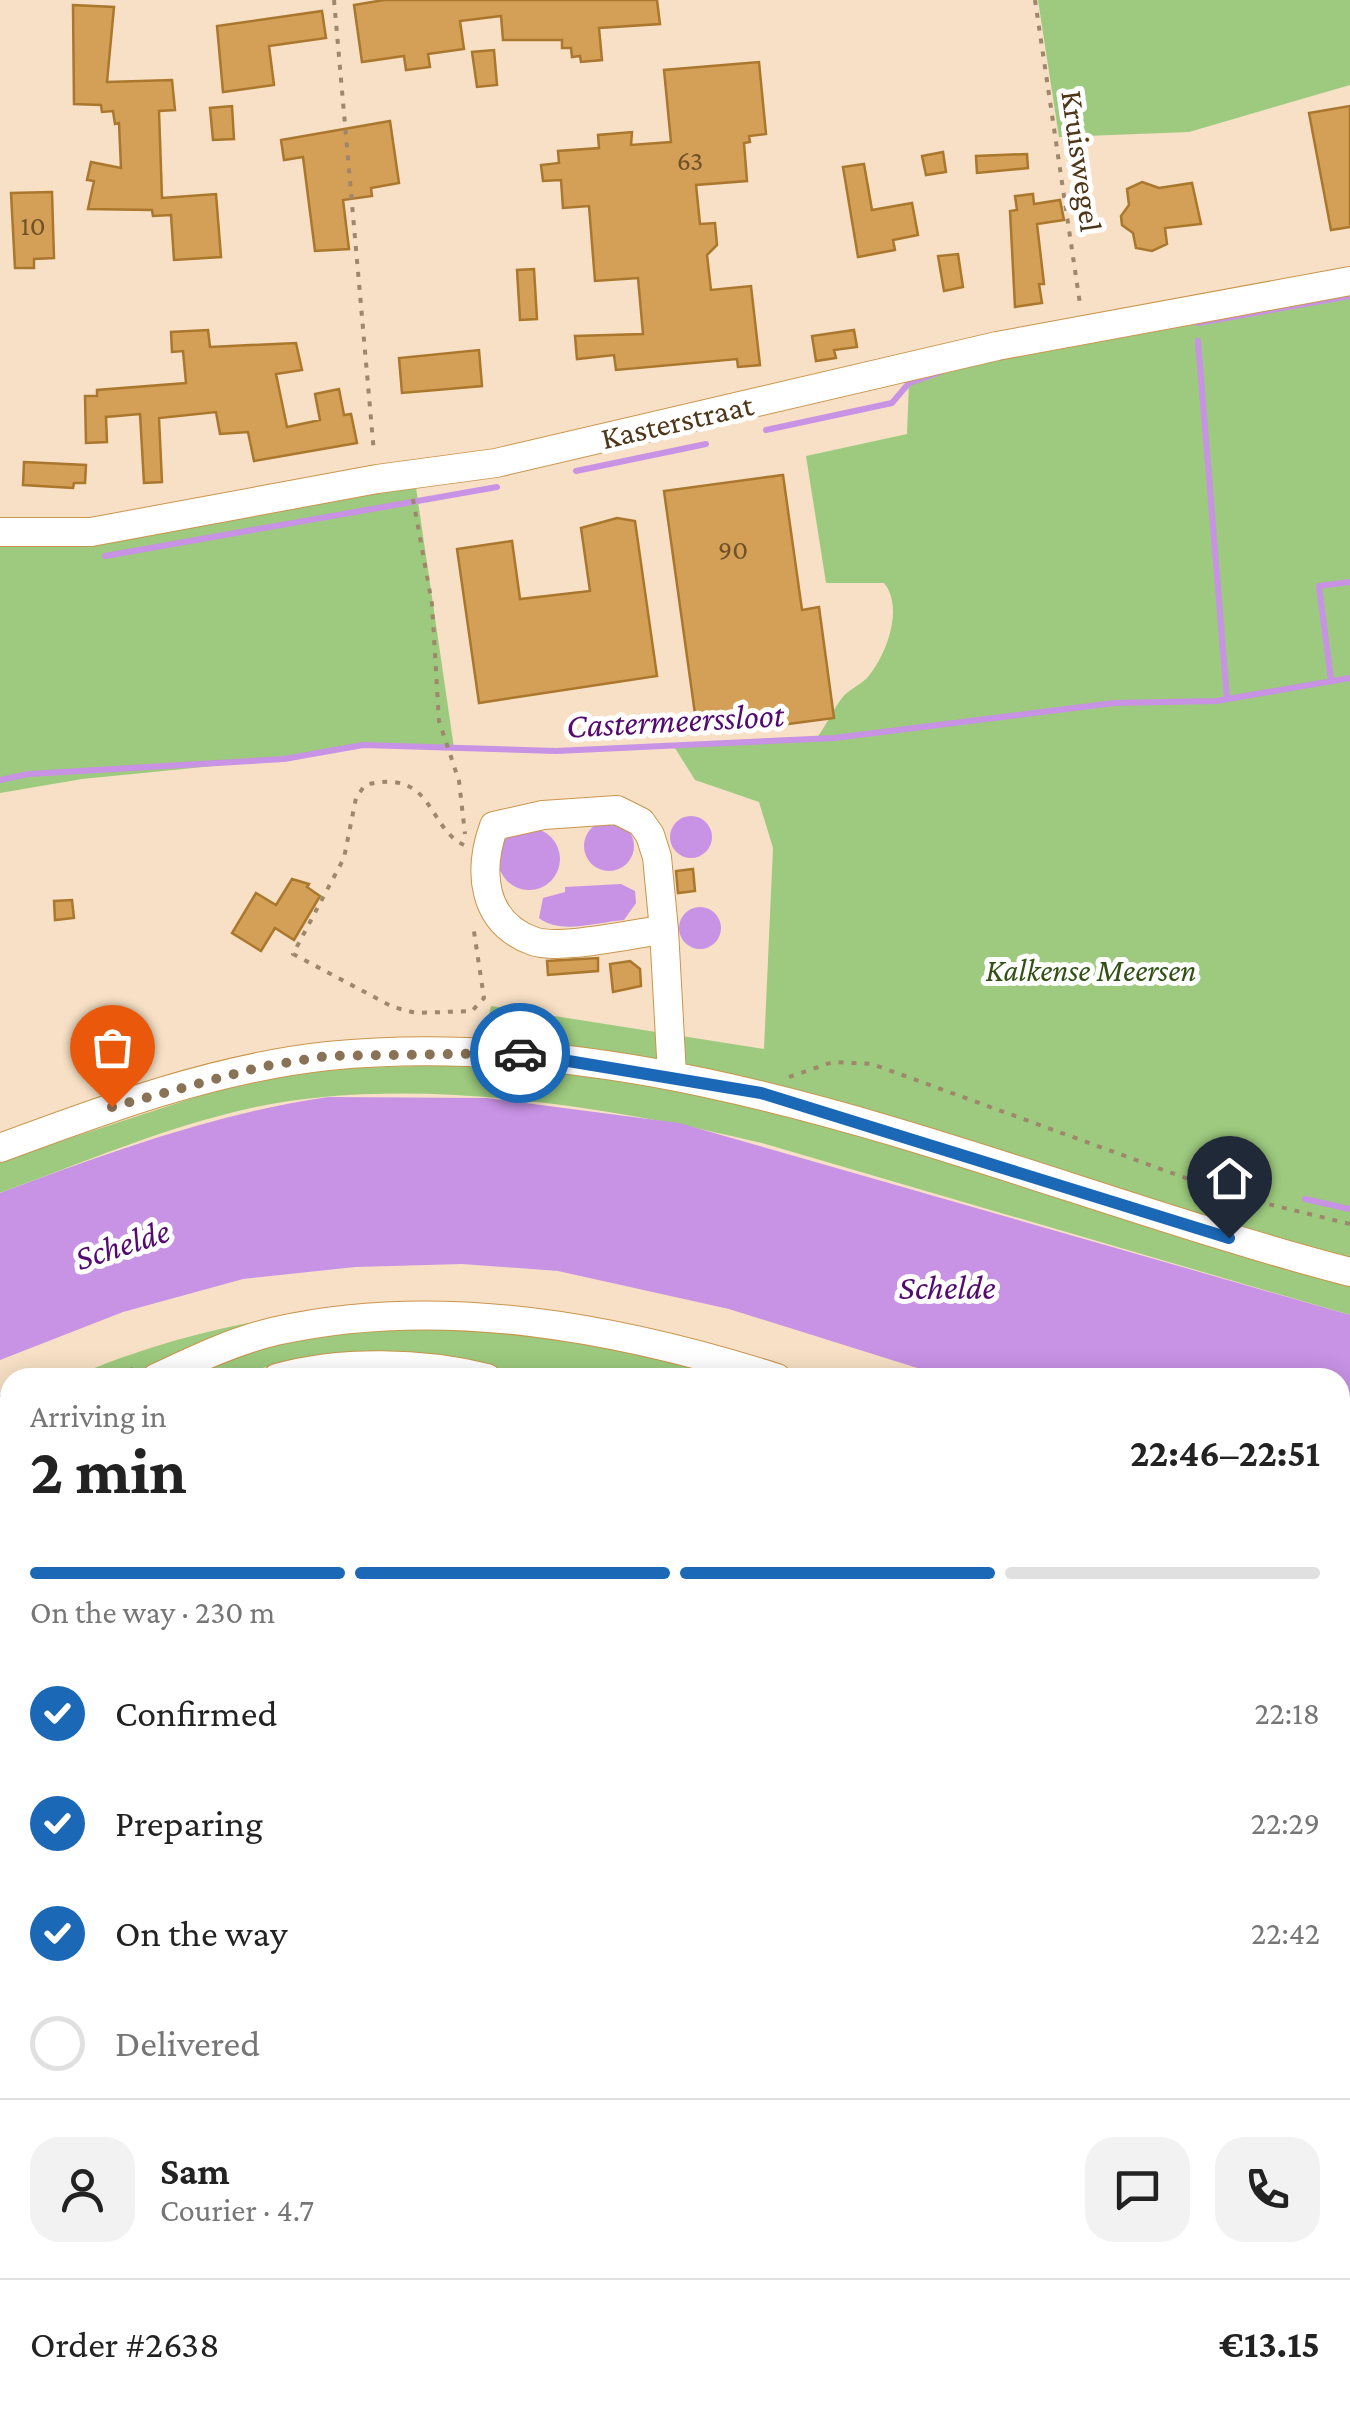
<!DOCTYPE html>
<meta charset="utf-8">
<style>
:root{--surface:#fff;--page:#f2f2f2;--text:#222;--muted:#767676;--line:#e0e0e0;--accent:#1b68b7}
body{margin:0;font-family:"Crimson Pro",serif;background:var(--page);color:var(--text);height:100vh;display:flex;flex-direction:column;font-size:38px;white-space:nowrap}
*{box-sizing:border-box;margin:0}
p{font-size:32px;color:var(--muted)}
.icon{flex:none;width:55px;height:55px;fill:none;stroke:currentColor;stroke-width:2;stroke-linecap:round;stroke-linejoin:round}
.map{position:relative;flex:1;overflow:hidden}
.details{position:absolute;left:0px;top:1368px;width:1350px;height:1062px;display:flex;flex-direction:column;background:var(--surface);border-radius:30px 30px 0 0;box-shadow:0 5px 25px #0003}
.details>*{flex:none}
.pin{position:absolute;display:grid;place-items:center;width:85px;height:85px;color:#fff;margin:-102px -42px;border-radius:50% 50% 50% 0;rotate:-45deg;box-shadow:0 0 10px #0007}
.pin .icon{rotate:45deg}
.courier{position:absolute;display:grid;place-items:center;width:100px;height:100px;margin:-50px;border:8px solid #1b68b7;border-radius:50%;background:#fff;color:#222;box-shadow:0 2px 12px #0007}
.summary em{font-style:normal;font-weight:700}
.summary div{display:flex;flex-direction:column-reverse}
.summary{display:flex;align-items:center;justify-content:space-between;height:170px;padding:0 30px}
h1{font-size:65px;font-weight:700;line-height:75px}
.bar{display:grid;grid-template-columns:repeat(4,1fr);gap:15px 10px;align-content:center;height:120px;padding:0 30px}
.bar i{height:12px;border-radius:8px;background:var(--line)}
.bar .active{background:var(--accent)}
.bar p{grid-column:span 4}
.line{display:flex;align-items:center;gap:25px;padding:0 30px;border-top:2px solid var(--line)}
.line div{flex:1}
.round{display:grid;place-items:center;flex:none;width:105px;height:105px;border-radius:30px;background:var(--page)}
ol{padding:0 30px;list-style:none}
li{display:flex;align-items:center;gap:30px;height:110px}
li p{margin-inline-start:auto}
li .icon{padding:10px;border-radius:50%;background:var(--accent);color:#fff;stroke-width:4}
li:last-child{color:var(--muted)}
li i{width:55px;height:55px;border:5px solid var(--line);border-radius:50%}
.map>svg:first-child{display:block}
</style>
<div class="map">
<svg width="1350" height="2429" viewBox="0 0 1350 2429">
<rect width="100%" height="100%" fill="#f7e0c5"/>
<!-- green -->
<path fill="#9dca7e" d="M1038 0H1350V85L1189 132 1059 137Z
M1350 296V1315L762 1143C609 1106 407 1074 251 1108 165 1127 82 1163 0 1193V1161L245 1081 328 1069 478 1064 491 1006 764 1049 773 848 759 802 695 780 675 748 816 739C826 726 832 711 842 698 848 690 860 685 867 678 887 655 904 607 884 583H826L806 456 907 434 909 383 946 370Z
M414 474 454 748 363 745 284 759 82 779 0 793V532Z
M461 1304C582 1313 697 1341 812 1377H526L435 1355 286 1362 227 1377 70 1378C207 1320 314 1308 461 1304Z
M1340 1534 1350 1535V1965L1340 1964Z
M1350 2284V2383L1340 2286Z"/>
<!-- water -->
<path fill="#c892e5" d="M670 837a21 21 0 1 1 42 0a21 21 0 1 1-42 0Z
M584 846a25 25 0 1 1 50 0a25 25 0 1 1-50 0Z
M498 859a31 31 0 1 1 62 0a31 31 0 1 1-62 0Z
M621 884 635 891 636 903 624 920C598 922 560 935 539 918L543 898 565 892V887Z
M679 928a21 21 0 1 1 42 0a21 21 0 1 1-42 0Z
M328 1097 487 1098 679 1123 1350 1315V1494L1340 1493V1378L946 1377 729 1309 558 1271 462 1264 355 1267 243 1279 123 1312 0 1360V1193C108 1153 213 1114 328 1097Z"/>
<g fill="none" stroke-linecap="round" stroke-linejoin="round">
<!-- stream -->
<path stroke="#c892e5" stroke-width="6" d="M1198 323 1350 296
M1198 341 1227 699
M766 430 892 403 909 383 941 372
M576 471 706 444
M105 556 497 487
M1331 680 1319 586 1350 582
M0 780 28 774 284 759 363 745 556 751 834 738 1114 703 1216 701 1350 678
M1305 1199 1350 1209"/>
</g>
<!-- building -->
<path fill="#d49f57" stroke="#aa772d" stroke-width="2.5" d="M384 0H657L660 24 599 28 602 60 581 62 580 56 572 57 571 48H562V40H503L501 16 460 21 464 49 428 54 430 67 406 70 404 56 362 62 354 5Z
M73 5 114 7 107 82 172 80 175 110 159 111 162 198 216 194 221 257 174 260 171 215 153 216 152 210 88 209 94 181 87 180 91 162 121 168 119 123 115 124 113 111 102 112 101 105 74 104Z
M322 11 326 38 269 46 274 85 223 92 217 26Z
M494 50 497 85 477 87 472 52Z
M759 62 766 134 749 136 750 142 744 143 747 181 696 185 700 224 715 223 717 245 707 255 711 290 751 286 760 365 738 367 737 359 616 370 614 355 577 359 575 336 643 334 638 278 595 281 589 206 563 208 561 180 543 181 541 165 559 163 558 151 599 148 598 135 632 132 631 145 671 142 664 70Z
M232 106 234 139 213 140 210 108Z
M1350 106V227L1331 230 1309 113Z
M390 121 399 183 371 188 372 196 343 200 349 249 315 251 303 157 284 160 281 140Z
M943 152 946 172 926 175 922 156Z
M1027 154 1028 168 977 173 976 156Z
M864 164 872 210 912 203 918 235 893 240 895 250 858 257 843 167Z
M1142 182 1159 188 1192 183 1201 224 1165 228 1167 244 1152 251 1136 248 1133 233 1122 225 1121 216 1129 205 1127 189Z
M52 192 54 258 34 259V268H15L11 193Z
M1033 194 1034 204 1060 200 1064 220 1037 224 1044 284H1039L1042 303 1015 307 1010 211 1017 210 1015 196Z
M958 254 963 287 944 291 938 256Z
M534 269 537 319 520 320 517 270Z
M208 330 210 347 296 343 302 370 276 374 287 427 320 420 315 394 339 389 344 415 351 414 357 443 254 461 248 432 220 434 216 412 159 418 162 482 144 483 140 414 106 417 107 442 86 443 85 396H97V390L186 383 183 351 172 352 171 332Z
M854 330 857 347 834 350 836 358 816 361 812 336Z
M479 350 482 386 402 393 399 358Z
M24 462 86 465 85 483H74L73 488 23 485Z
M783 475 802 610 819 607 834 718 780 725 778 710 696 721 664 491Z
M617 518 635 521 657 676 479 703 457 549 512 541 520 599 590 591 581 528Z
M693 869 695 891 678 893 676 871Z
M292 879 309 884 307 887 320 896 294 940 275 928 261 951 232 933 256 893 276 905Z
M72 900 74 918 55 920 54 901Z
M598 958V971L548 975 547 961Z
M630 961 640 969 641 986 613 992 610 964Z"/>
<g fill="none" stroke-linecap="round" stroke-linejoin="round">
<!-- minor casing -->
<g stroke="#c9954d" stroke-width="30">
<path id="minor" d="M0 532H91L377 479 496 463 997 346 1350 281
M664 930C633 933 560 951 533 941 481 922 478 870 494 826L543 815 617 810 641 822 650 835 657 857 664 930 672 1075
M0 1148C105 1109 215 1068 328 1056 684 1021 1013 1184 1350 1272
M156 1378C196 1359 234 1341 276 1331 441 1294 620 1328 777 1378
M277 1378C341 1360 423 1362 487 1378
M0 1458 10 1455
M1340 1692H1350
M1340 1988H1350
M0 2127H10
M1340 2136H1350
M54 2429V2420
M677 2429H966
M1231 2429V2420"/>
</g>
<!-- path -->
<path stroke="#9e876b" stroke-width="4" stroke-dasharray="5 8" stroke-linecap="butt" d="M334 0 374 453
M1035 0 1080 304
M413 499 432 604 439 721 459 781 465 834
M464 845C427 828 434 767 365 785L356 798 344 858 293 954 393 1007 416 1013 472 1011 484 998 473 925
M789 1077 833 1062 872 1064 1235 1196 1350 1224
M104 1378 133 1369
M0 1397 10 1396
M179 2429 184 2420"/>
<!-- minor -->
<use href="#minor" stroke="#fff" stroke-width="28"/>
</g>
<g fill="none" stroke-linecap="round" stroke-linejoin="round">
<!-- done -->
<path stroke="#897255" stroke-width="10" stroke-dasharray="0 18" d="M112 1107 260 1067 327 1056 520 1053"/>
<!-- route -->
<path stroke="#1b68b7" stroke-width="12" d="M520 1053 761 1093 1229 1238"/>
</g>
<g text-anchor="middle" stroke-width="10" stroke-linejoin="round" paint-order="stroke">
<!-- number labels -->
<g font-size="28" fill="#705128">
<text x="690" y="170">63</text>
<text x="33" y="235">10</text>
<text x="733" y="559">90</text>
</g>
<!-- street labels -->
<g font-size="32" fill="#4e3719" stroke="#fff">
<text transform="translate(1082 161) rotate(82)" y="11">Kruiswegel</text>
<text transform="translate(677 421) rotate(-13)" y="11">Kasterstraat</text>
</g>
<!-- park labels -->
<g font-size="32" font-style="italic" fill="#315115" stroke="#fff">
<text x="1091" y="981">Kalkense Meersen</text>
</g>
<!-- water labels -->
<g font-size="35" font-style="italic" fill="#530b70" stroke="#fff">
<text transform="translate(675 720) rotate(-3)" y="12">Castermeerssloot</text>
<text transform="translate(122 1244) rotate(-18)" y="12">Schelde</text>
<text x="947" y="1299">Schelde</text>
</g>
</g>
</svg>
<div class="pin" style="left:112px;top:1107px;background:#ea580c"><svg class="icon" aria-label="bag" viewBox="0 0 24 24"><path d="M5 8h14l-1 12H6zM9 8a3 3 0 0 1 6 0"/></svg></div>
<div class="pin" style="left:1229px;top:1238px;background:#1f2937"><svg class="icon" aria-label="home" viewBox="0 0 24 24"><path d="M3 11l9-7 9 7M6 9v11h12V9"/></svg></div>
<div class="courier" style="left:520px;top:1053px"><svg class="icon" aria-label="car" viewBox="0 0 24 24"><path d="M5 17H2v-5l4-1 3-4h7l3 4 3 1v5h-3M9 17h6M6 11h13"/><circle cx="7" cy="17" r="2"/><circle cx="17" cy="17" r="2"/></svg></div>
<section class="details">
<div class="summary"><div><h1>2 min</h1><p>Arriving in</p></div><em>22:46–22:51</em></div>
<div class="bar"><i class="active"></i><i class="active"></i><i class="active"></i><i></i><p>On the way · 230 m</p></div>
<ol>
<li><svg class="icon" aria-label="check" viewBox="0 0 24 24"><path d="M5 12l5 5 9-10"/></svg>Confirmed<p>22:18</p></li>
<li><svg class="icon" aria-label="check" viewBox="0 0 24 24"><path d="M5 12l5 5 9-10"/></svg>Preparing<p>22:29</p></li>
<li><svg class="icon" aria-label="check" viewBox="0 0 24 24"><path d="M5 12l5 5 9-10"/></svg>On the way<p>22:42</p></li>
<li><i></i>Delivered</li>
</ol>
<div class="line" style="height:180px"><a class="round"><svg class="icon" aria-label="person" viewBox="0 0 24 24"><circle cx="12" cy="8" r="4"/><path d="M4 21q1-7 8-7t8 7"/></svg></a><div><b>Sam</b><p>Courier · 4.7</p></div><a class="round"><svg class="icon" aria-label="chat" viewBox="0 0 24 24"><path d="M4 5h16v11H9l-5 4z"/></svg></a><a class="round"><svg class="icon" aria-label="phone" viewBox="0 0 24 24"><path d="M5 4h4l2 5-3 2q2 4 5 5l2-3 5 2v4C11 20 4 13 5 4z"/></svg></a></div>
<div class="line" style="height:130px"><div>Order #2638</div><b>€13.15</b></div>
</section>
</div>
